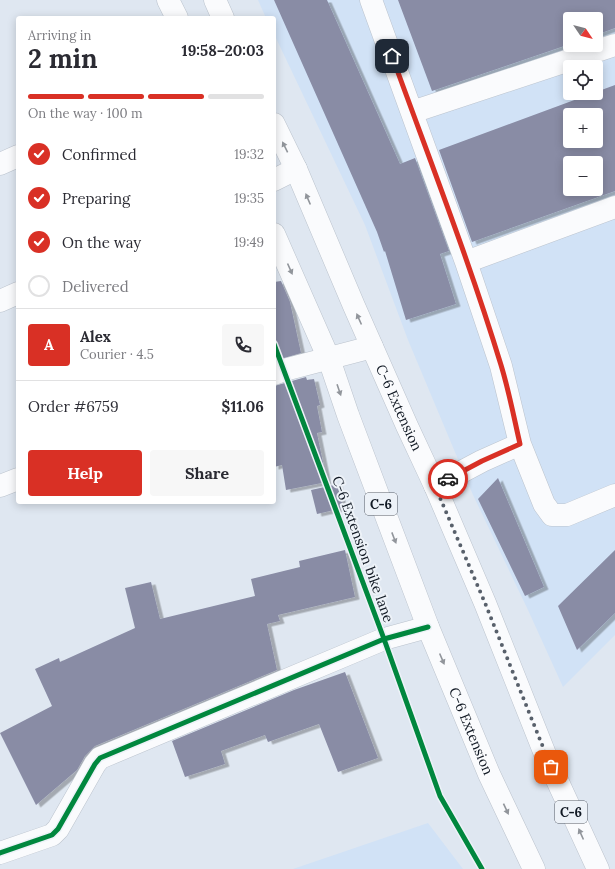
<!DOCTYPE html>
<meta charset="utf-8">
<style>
:root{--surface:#fff;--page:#f7f7f7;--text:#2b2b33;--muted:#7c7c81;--line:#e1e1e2;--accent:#d93025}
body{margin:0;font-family:Lora,serif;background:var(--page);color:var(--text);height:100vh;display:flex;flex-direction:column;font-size:15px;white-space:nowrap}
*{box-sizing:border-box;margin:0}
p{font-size:13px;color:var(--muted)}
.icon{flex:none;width:22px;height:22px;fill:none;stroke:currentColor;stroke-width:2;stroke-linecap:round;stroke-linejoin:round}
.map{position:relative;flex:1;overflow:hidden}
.sheet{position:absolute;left:16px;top:16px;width:260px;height:488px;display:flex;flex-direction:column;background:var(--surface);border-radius:4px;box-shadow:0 2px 10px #0003}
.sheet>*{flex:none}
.needle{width:26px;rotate:125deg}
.controls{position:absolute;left:563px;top:12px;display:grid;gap:8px}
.controls a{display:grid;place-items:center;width:40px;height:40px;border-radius:4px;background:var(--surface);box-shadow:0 2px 10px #0003;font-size:20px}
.pin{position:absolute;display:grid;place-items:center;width:34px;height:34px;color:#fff;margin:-17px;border-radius:8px;box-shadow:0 2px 6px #0006}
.courier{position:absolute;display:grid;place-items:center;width:40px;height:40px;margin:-20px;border:3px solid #d93025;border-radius:50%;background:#fff;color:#222;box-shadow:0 1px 5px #0007}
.summary em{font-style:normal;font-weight:700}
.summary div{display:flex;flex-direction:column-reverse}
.summary{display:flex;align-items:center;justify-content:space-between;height:68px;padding:0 12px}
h1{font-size:26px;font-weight:700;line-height:30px}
.bar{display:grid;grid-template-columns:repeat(4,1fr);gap:6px 4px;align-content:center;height:48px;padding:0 12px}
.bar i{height:5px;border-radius:3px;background:var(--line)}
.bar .on{background:var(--accent)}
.bar p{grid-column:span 4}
.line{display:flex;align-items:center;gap:10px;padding:0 12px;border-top:1px solid var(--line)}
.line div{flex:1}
.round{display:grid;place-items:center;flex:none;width:42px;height:42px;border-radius:4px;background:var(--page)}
ol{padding:0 12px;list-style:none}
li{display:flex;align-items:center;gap:12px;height:44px}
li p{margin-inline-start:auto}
li .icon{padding:4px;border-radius:50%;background:var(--accent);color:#fff;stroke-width:4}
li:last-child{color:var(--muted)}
li i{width:22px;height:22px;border:2px solid var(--line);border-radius:50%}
.cta{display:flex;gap:8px;margin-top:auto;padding:8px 12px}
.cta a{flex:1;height:46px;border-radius:4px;background:var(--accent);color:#fff;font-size:16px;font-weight:700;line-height:46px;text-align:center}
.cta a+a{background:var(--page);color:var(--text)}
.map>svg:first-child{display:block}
</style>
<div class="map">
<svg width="615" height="869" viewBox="0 0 615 869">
<defs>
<filter id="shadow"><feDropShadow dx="4.5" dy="2.5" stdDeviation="0" flood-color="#0004"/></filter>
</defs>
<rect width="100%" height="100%" fill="#dfe7f1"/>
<!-- built -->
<path fill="#d1e2f6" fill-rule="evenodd" d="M258 0H615V635L563 687 528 610 473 495 408 340 365 225 274 34V18H266ZM570 19H596V45H570ZM570 67H596V93H570ZM570 115H596V141H570ZM570 163H596V189H570Z
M428 823 463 869H293Z"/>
<!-- building -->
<path fill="#898ca5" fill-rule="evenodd" filter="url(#shadow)" d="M274 0H327L400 164 415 158 449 251 440 254 456 304 406 320 385 251 384 252 377 232Z
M398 0H615V28L596 35V19H570V44L432 91Z
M615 85V191L472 242 439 150ZM570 115H596V141H570ZM570 163H596V189H570Z
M281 281 290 302 301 353 274 361V282Z
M306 377 307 380 314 379 320 405 317 406 322 432 317 433 327 482 286 490 282 465 274 467V386Z
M498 478 544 587 525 596 478 499Z
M338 484 343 508 317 514 311 490Z
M345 550 355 597 278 615 280 621 267 624 277 670 95 746 85 756 77 770 36 805 0 733 52 706 35 669 59 658 60 662 135 628 125 588 151 582 160 619 255 596 251 579 300 567 299 561Z
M615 550V613L577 650 558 606Z
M345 672 378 758 338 772 319 724 268 742 265 735 221 751 225 764 185 777 172 741 294 690Z"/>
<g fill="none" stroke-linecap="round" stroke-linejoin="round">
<!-- minor casing -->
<g stroke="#bbc3cd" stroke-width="23">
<path id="minor" d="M371 0 466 262 501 366 520 444 544 504 552 515H567L615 495
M412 112 615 45
M0 164 18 156
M274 180 296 169
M466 262 615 207
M0 301 18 293
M274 374 284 370 372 347
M0 486 18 479
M435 486 482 461 520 444
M0 853 52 835 58 829 95 764 100 758 384 639 428 627"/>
</g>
<!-- major casing -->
<g stroke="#bbc3cd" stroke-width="23">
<g id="major">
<path d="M168 0 177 18"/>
<path d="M215 0 223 18"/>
<path id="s1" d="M274 124 296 169 354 306 407 426 435 486 485 603 545 754 598 869"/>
<path id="s2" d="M274 234 329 359 348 415 428 627 489 774 534 869"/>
</g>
</g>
<!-- minor -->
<use href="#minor" stroke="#fafbfd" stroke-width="22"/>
<!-- major -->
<use href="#major" stroke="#fafbfd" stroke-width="22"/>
<!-- cycleway casing -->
<g stroke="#edf2f8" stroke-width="8">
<path id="cycleway" d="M274 344 384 639 440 796 482 869
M0 853 52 835 58 829 95 764 100 758 384 639 428 627"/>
</g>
<!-- cycleway -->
<use href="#cycleway" stroke="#00873e" stroke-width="5"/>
</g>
<!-- one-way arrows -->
<defs><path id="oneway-solid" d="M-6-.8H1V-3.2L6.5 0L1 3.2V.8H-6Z"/></defs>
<g fill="#91959b">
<use href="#oneway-solid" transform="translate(285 147) rotate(-116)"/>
<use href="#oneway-solid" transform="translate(308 199) rotate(-113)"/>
<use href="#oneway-solid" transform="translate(290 269) rotate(66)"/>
<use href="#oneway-solid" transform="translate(359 319) rotate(-114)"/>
<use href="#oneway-solid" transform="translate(339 390) rotate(71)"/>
<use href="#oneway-solid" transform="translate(394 538) rotate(69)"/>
<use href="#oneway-solid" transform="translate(442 659) rotate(67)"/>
<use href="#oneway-solid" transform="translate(506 809) rotate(65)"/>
<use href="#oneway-solid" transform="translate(581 834) rotate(-114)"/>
</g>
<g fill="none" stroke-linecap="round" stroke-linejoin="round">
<!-- done -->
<path stroke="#58606b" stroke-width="4" stroke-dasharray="0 7.2" d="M448 479 435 486 485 603 551 767"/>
<!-- route -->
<path stroke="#d93025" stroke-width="5" d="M392 56C429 158 469 260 501 365 509 391 514 418 520 444L482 461 448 479"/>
</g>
<g text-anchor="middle" stroke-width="4" stroke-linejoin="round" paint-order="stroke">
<!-- shield labels -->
<g fill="#edf2f8" stroke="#525963" stroke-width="1">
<rect x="365" y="493" width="32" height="22" rx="3"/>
<rect x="555" y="801" width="32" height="22" rx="3"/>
</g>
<g font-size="13" font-weight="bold" fill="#101823">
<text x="381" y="509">C-6</text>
<text x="571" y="817">C-6</text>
</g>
<!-- street labels -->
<g font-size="14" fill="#101823" stroke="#edf2f8">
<text dy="5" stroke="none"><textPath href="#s1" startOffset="310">C-6 Extension</textPath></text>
<text transform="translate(363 549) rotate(70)" y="5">C-6 Extension bike lane</text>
<text dy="5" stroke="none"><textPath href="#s2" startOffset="535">C-6 Extension</textPath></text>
</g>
</g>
</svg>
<div class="controls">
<a><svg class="needle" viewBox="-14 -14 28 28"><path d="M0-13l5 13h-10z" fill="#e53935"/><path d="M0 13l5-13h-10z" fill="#7c7c81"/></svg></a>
<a><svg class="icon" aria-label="locate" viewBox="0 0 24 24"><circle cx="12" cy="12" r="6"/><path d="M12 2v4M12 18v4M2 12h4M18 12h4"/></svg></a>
<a>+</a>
<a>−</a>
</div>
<div class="pin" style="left:551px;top:767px;background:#ea580c"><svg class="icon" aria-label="bag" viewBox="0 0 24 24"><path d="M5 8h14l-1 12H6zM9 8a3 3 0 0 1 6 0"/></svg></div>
<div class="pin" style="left:392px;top:56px;background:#1f2937"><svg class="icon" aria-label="home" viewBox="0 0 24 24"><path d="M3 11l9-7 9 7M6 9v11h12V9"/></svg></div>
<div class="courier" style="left:448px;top:479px"><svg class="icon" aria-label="car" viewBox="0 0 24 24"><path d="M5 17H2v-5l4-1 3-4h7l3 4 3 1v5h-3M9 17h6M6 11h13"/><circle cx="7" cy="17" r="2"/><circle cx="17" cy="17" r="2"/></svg></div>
<section class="sheet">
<div class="summary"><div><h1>2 min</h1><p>Arriving in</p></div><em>19:58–20:03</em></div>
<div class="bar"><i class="on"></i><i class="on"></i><i class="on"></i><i></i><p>On the way · 100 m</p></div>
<ol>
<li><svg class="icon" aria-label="check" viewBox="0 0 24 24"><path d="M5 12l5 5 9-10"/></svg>Confirmed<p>19:32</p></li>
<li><svg class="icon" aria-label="check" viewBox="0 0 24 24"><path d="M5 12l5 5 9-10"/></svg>Preparing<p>19:35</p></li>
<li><svg class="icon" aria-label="check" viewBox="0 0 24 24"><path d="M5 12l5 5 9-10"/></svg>On the way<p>19:49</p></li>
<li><i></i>Delivered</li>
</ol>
<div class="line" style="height:72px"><b class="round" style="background:var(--accent);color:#fff">A</b><div><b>Alex</b><p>Courier · 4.5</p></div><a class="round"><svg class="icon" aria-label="phone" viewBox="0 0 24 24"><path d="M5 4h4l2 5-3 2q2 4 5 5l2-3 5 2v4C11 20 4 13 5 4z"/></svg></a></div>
<div class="line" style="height:52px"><div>Order #6759</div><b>$11.06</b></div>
<div class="cta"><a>Help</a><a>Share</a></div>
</section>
</div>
